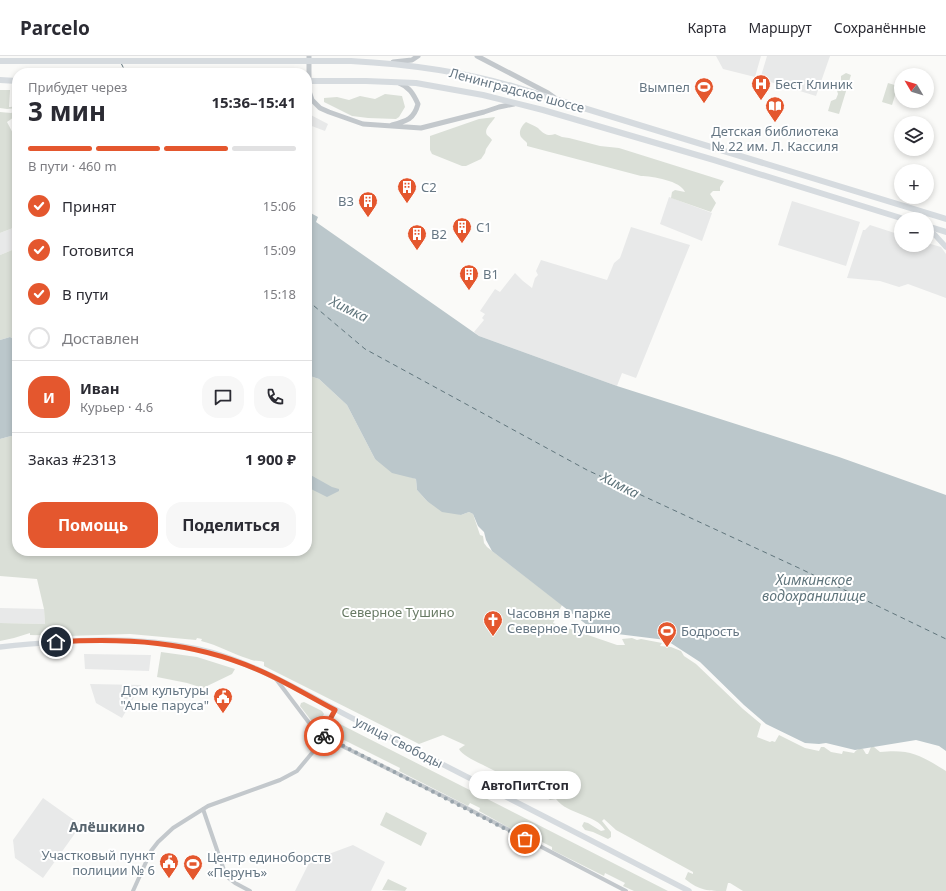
<!DOCTYPE html>
<html lang="ru">
<meta charset="utf-8">
<style>
:root{--surface:#fff;--page:#f7f7f7;--text:#2b2b33;--muted:#7c7c81;--line:#e1e1e2;--accent:#e4572e}
body{margin:0;font-family:"Noto Sans",sans-serif;background:var(--page);color:var(--text);height:100vh;display:flex;flex-direction:column;font-size:15px;white-space:nowrap}
*{box-sizing:border-box;margin:0}
p{font-size:13px;color:var(--muted)}
.icon{flex:none;width:22px;height:22px;fill:none;stroke:currentColor;stroke-width:2;stroke-linecap:round;stroke-linejoin:round}
.map{position:relative;flex:1;overflow:hidden}
.drawer{position:absolute;left:12px;top:12px;width:300px;height:488px;display:flex;flex-direction:column;background:var(--surface);border-radius:16px;box-shadow:0 2px 6px #0003}
.drawer>*{flex:none}
.needle{width:26px;rotate:308deg}
.controls{position:absolute;left:894px;top:12px;display:grid;gap:8px}
.controls a{display:grid;place-items:center;width:40px;height:40px;border-radius:50%;background:var(--surface);box-shadow:0 2px 6px #0003;font-size:20px}
.pin{position:absolute;display:grid;place-items:center;width:34px;height:34px;color:#fff;margin:-17px;border:2px solid #fff;border-radius:50%;box-shadow:0 1px 4px #0007}
.courier{position:absolute;display:grid;place-items:center;width:40px;height:40px;margin:-20px;border:3px solid #e4572e;border-radius:50%;background:#fff;color:#222;box-shadow:0 1px 5px #0007}
.bubble{position:absolute;height:28px;border-radius:14px;background:var(--surface);box-shadow:0 2px 6px #0003;font-size:13px;font-weight:700;line-height:28px;text-align:center}
.head em{font-style:normal;font-weight:700}
.head div{display:flex;flex-direction:column-reverse}
.head{display:flex;align-items:center;justify-content:space-between;height:68px;padding:0 16px}
h1{font-size:26px;font-weight:700;line-height:30px}
.bar{display:grid;grid-template-columns:repeat(4,1fr);gap:6px 4px;align-content:center;height:48px;padding:0 16px}
.bar i{height:5px;border-radius:3px;background:var(--line)}
.bar .current{background:var(--accent)}
.bar p{grid-column:span 4}
.line{display:flex;align-items:center;gap:10px;padding:0 16px;border-top:1px solid var(--line)}
.line div{flex:1}
.round{display:grid;place-items:center;flex:none;width:42px;height:42px;border-radius:16px;background:var(--page)}
ol{padding:0 16px;list-style:none}
li{display:flex;align-items:center;gap:12px;height:44px}
li p{margin-inline-start:auto}
li .icon{padding:4px;border-radius:50%;background:var(--accent);color:#fff;stroke-width:4}
li:last-child{color:var(--muted)}
li i{width:22px;height:22px;border:2px solid var(--line);border-radius:50%}
.primary-button{display:flex;gap:8px;margin-top:auto;padding:8px 16px}
.primary-button a{flex:1;height:46px;border-radius:16px;background:var(--accent);color:#fff;font-size:16px;font-weight:700;line-height:46px;text-align:center}
.primary-button a+a{background:var(--page);color:var(--text)}
header{display:flex;align-items:center;gap:24px;box-sizing:border-box;height:56px;padding:0 20px;background:var(--surface);border-bottom:1px solid var(--line)}
header strong{font-size:19px}
nav{display:flex;gap:22px;margin-inline-start:auto;font-size:14px}
.map>svg:first-child{display:block}
</style>
<header>
<strong>Parcelo</strong>
<nav><a>Карта</a><a>Маршрут</a><a>Сохранённые</a></nav>
</header>
<div class="map">
<svg width="946" height="835" viewBox="0 0 946 835">
<rect width="100%" height="100%" fill="#fafaf8"/>
<!-- built -->
<path fill="#e8e9e9" d="M716 0H761L755 21 723 13Z
M767 0H830L816 40 764 24 761 20Z
M307 57 328 68 325 75 309 69 307 70Z
M669 141 712 157 702 185 660 168Z
M792 145 860 166 846 210 778 189Z
M870 169 901 179V189H927V187L941 191 946 198V242L908 228 899 231 880 225 847 222 863 174H865Z
M631 171 690 189 636 322 622 317 617 330 479 280 474 276 484 264 482 262 485 258 480 255 495 233 500 236 515 217 523 225 532 232 535 222 538 219 536 215 541 204 607 224 614 207 620 202Z
M13 172 17 182V192L0 199V177Z
M0 552 44 553 45 568 0 567Z
M84 598 151 599 149 615 85 613Z
M90 628 141 629 122 662 96 647Z
M43 742 81 769 43 822 15 802 13 784Z
M353 789 385 806 371 835H295L310 805Z"/>
<!-- green -->
<path fill="#dadfd7" d="M846 17 851 19 839 58 828 55 831 45 836 43 838 38 836 31 841 25V20Z
M888 27 898 30 892 49 882 46Z
M0 34H10L9 51H11L17 49V52L7 53 0 52Z
M385 38 402 40 405 51 399 61 396 63 368 62 352 60 324 46V42L337 41 349 44 360 40 375 43Z
M17 55V59L7 66 17 85V182L13 172 0 177V56L11 57Z
M495 61C493 66 483 73 487 79 489 81 491 82 492 84L486 93 485 97 481 103 466 110H462L432 98 430 94V80L479 63Z
M526 66C530 68 535 70 538 72 543 77 547 81 555 78L562 81 569 82 600 90 619 92 721 124 724 125 720 131V135H713L710 138 716 147 711 156 671 142 672 136 675 134 685 136C681 125 652 120 641 120L527 90V87C526 85 523 84 522 82 517 77 522 69 526 66Z
M17 192V285L10 281 0 284V199Z
M307 319 319 323 347 349 375 403 407 420 416 423 417 434 427 445 461 459 469 456 473 458 480 479 483 480 484 487 487 491 562 549 553 567 617 589H625L622 583 632 582 637 584 641 583 662 587 660 590 671 591 681 595 684 600 696 608 743 653 761 668 757 681 770 686 772 685 775 686 779 679 805 692 819 695 821 691H824L831 696 842 698 843 695 854 697C856 694 859 692 863 693L866 698H868L871 691H874L880 696C911 693 920 699 946 715V835H743L730 827H728L726 835C708 835 700 835 685 823L688 816 693 818V816L616 774 604 763 602 765 611 776V781L608 783 593 776 585 774 582 770 584 766 588 767 601 775 605 774C596 758 568 759 556 743L550 744C531 731 508 722 487 711 480 707 462 700 459 693L465 689 443 679 419 688 264 610V606C259 604 255 606 249 603 233 598 218 589 201 585L202 583 197 582 196 584 130 578 67 580 30 579V577L14 582 0 585V567L45 568 44 553 37 523 0 520V383L11 380 17 382V495H307Z
M161 596 197 601 235 613 232 618 203 632 187 627 157 621Z
M304 646 322 655 324 658 317 672 300 650 301 647Z
M334 665 668 835H634L623 830 625 827 605 817 604 820 552 794V791L516 773 515 775 479 755 480 752 470 747 468 750 399 715 400 712 330 677 328 680 331 667Z
M386 756 427 777 421 790 380 769Z
M388 823 407 832 405 835 382 834Z"/>
<!-- water -->
<path fill="#bbc7cb" d="M307 155 318 161 316 166 479 280 617 330 839 401 946 439V695L939 690 916 684 855 694 826 687 819 688 805 687 766 668 744 649 700 606 666 584 601 576 587 569 492 495 486 484 484 476 478 470 473 458 469 456 461 459 442 456 427 445 417 434 416 423 392 417 375 403 347 349 319 323 307 319Z
M10 281 17 285V382L11 380 0 383V284Z
M307 417 332 431 339 433V435L327 441 307 431Z"/>
<!-- pier -->
<path fill="#fafaf8" d="M30 0H206V15L30 14Z
M30 15 206 16V17H30Z"/>
<g fill="none" stroke-linecap="round" stroke-linejoin="round">
<!-- ferry -->
<path stroke="#60757c" stroke-width="1" stroke-dasharray="5 4" stroke-linecap="butt" d="M121 7 126 17
M307 244 365 293 587 414 801 513 946 583"/>
<!-- minor -->
<path stroke="#c3c8cc" stroke-width="4" d="M276 623 313 672 326 682 461 749 626 835
M203 753 226 820 235 827 250 835
M133 835 151 795 158 786 173 772 208 750 280 724 297 715 312 697 335 654"/>
<!-- tertiary -->
<path stroke="#c3c8cc" stroke-width="5" d="M309 0V35L312 44 320 52 329 56 363 68 421 72 484 56 499 51 514 48
M477 0 548 37 555 42
M393 6 412 4 418 0
M392 69C407 65 414 63 418 48 413 37 409 31 399 27"/>
<!-- secondary -->
<path stroke="#d6dbdf" stroke-width="5.5" d="M927 172 935 179 946 191
M0 591C65 584 133 579 198 593 257 606 309 641 362 667 471 722 580 779 689 835"/>
<!-- primary -->
<path stroke="#d6dbdf" stroke-width="6" d="M0 5H351C407 8 461 15 515 31L946 163
M0 24 17 25
M307 25H366L416 27 483 39 543 54 714 104 904 163
M927 170 946 176"/>
</g>
<g fill="none" stroke-linecap="round" stroke-linejoin="round">
<!-- done -->
<path stroke="#99a4ac" stroke-width="4" stroke-dasharray="0 7.2" d="M324 680 525 783"/>
<!-- route -->
<path stroke="#e4572e" stroke-width="5" d="M56 586C125 582 191 585 256 613 283 624 308 640 335 654L322 678 324 680"/>
</g>
<!-- icons -->
<defs>
<g id="hospital-pin" transform="scale(1)"><path d="M0 17L-7.5 6A9.5 9.5 0 1 1 7.5 6Z" fill="#e4572e" stroke="#fff"/><path d="M-5-5h3v3.5h4V-5h3V5h-3V1.5h-4V5h-3Z" fill="#fff"/></g>
<g id="stadium-pin" transform="scale(1)"><path d="M0 17L-7.5 6A9.5 9.5 0 1 1 7.5 6Z" fill="#e4572e" stroke="#fff"/><path d="M0-5a6.5 5 0 1 0 0 10a6.5 5 0 1 0 0-10ZM-3.5-1.8h7v3.6h-7Z" fill="#fff"/></g>
<g id="library-pin" transform="scale(1)"><path d="M0 17L-7.5 6A9.5 9.5 0 1 1 7.5 6Z" fill="#e4572e" stroke="#fff"/><path d="M-6-4Q-3-5.5-.7-3.5V5Q-3 3-6 4ZM6-4Q3-5.5 .7-3.5V5Q3 3 6 4Z" fill="#fff"/></g>
<g id="building-pin" transform="scale(1)"><path d="M0 17L-7.5 6A9.5 9.5 0 1 1 7.5 6Z" fill="#e4572e" stroke="#fff"/><path d="M-4-6H4V6H1V3H-1V6H-4ZM-2.5-4.3h1.7v1.8h-1.7ZM.8-4.3h1.7v1.8H.8ZM-2.5-1h1.7V.8h-1.7ZM.8-1h1.7V.8H.8Z" fill="#fff"/></g>
<g id="church-pin" transform="scale(1)"><path d="M0 17L-7.5 6A9.5 9.5 0 1 1 7.5 6Z" fill="#e4572e" stroke="#fff"/><path d="M-1.2-6h2.4v3.5h3.3v2.4h-3.3V6h-2.4V-.1h-3.3v-2.4h3.3Z" fill="#fff"/></g>
<g id="civic-pin" transform="scale(1)"><path d="M0 17L-7.5 6A9.5 9.5 0 1 1 7.5 6Z" fill="#e4572e" stroke="#fff"/><path d="M-.6-6.5H3V-4.5H.6V-3L4-1V1h2V6H-6V1h2V-1L-.6-3ZM-1.2 2.5V6h2.4V2.5Z" fill="#fff"/></g>
</defs>
<g fill-rule="evenodd">
<use href="#hospital-pin" x="761" y="28"/>
<use href="#stadium-pin" x="704" y="31"/>
<use href="#library-pin" x="775" y="50"/>
<use href="#building-pin" x="407" y="131"/>
<use href="#building-pin" x="368" y="145"/>
<use href="#building-pin" x="462" y="171"/>
<use href="#building-pin" x="417" y="178"/>
<use href="#building-pin" x="469" y="218"/>
<use href="#church-pin" x="493" y="564"/>
<use href="#stadium-pin" x="667" y="575"/>
<use href="#civic-pin" x="223" y="641"/>
<use href="#civic-pin" x="169" y="806"/>
<use href="#stadium-pin" x="193" y="808"/>
</g>
<g text-anchor="middle" stroke-width="4" stroke-linejoin="round" paint-order="stroke">
<!-- poi labels -->
<g font-size="13" fill="#657683" stroke="#fff" text-anchor="start">
<text x="775" y="33">Бест Клиник</text>
<text x="690" y="36" text-anchor="end">Вымпел</text>
<text x="775" y="80" text-anchor="middle">Детская библиотека<tspan x="775" dy="15">№ 22 им. Л. Кассиля</tspan></text>
<text x="421" y="136">C2</text>
<text x="354" y="150" text-anchor="end">B3</text>
<text x="476" y="176">C1</text>
<text x="431" y="183">B2</text>
<text x="483" y="223">B1</text>
<text x="507" y="562">Часовня в парке<tspan x="507" dy="15">Северное Тушино</tspan></text>
<text x="681" y="580">Бодрость</text>
<text x="209" y="639" text-anchor="end">Дом культуры<tspan x="209" dy="15">"Алые паруса"</tspan></text>
<text x="155" y="804" text-anchor="end">Участковый пункт<tspan x="155" dy="15">полиции № 6</tspan></text>
<text x="207" y="806">Центр единоборств<tspan x="207" dy="15">«Перунъ»</tspan></text>
</g>
<!-- street labels -->
<g font-size="13" fill="#657683" stroke="#fff">
<text transform="translate(517 34) rotate(15)" y="5">Ленинградское шоссе</text>
<text transform="translate(399 686) rotate(27)" y="5">улица Свободы</text>
</g>
<!-- park labels -->
<g font-size="13" fill="#687a64" stroke="#fff">
<text x="398" y="561">Северное Тушино</text>
</g>
<!-- water labels -->
<g font-size="14" font-style="italic" fill="#60757c" stroke="#fff">
<text transform="translate(349 253) rotate(26)" y="5">Химка</text>
<text transform="translate(620 429) rotate(27)" y="5">Химка</text>
<text x="814" y="529">Химкинское<tspan x="814" dy="16">водохранилище</tspan></text>
</g>
<!-- neighbourhood labels -->
<g font-size="14" font-weight="bold" fill="#57646e" stroke="#fff">
<text x="107" y="776">Алёшкино</text>
</g>
</g>
</svg>
<div class="controls">
<a><svg class="needle" viewBox="-14 -14 28 28"><path d="M0-13l5 13h-10z" fill="#e53935"/><path d="M0 13l5-13h-10z" fill="#7c7c81"/></svg></a>
<a><svg class="icon" aria-label="layers" viewBox="0 0 24 24"><path d="M12 4l9 5-9 5-9-5zM3 14l9 5 9-5"/></svg></a>
<a>+</a>
<a>−</a>
</div>
<div class="pin" style="left:525px;top:783px;background:#ea580c"><svg class="icon" aria-label="bag" viewBox="0 0 24 24"><path d="M5 8h14l-1 12H6zM9 8a3 3 0 0 1 6 0"/></svg></div>
<div class="pin" style="left:56px;top:586px;background:#1f2937"><svg class="icon" aria-label="home" viewBox="0 0 24 24"><path d="M3 11l9-7 9 7M6 9v11h12V9"/></svg></div>
<div class="courier" style="left:324px;top:680px"><svg class="icon" aria-label="bike" viewBox="0 0 24 24"><circle cx="6" cy="16" r="4"/><circle cx="18" cy="16" r="4"/><path d="M6 16l4-8h5l3 8M10 8l3 8H6M13 5h3"/></svg></div>
<div class="bubble" style="left:469px;top:715px;width:112px">АвтоПитСтоп</div>
<section class="drawer">
<div class="head"><div><h1>3 мин</h1><p>Прибудет через</p></div><em>15:36–15:41</em></div>
<div class="bar"><i class="current"></i><i class="current"></i><i class="current"></i><i></i><p>В пути · 460 m</p></div>
<ol>
<li><svg class="icon" aria-label="check" viewBox="0 0 24 24"><path d="M5 12l5 5 9-10"/></svg>Принят<p>15:06</p></li>
<li><svg class="icon" aria-label="check" viewBox="0 0 24 24"><path d="M5 12l5 5 9-10"/></svg>Готовится<p>15:09</p></li>
<li><svg class="icon" aria-label="check" viewBox="0 0 24 24"><path d="M5 12l5 5 9-10"/></svg>В пути<p>15:18</p></li>
<li><i></i>Доставлен</li>
</ol>
<div class="line" style="height:72px"><b class="round" style="background:var(--accent);color:#fff">И</b><div><b>Иван</b><p>Курьер · 4.6</p></div><a class="round"><svg class="icon" aria-label="chat" viewBox="0 0 24 24"><path d="M4 5h16v11H9l-5 4z"/></svg></a><a class="round"><svg class="icon" aria-label="phone" viewBox="0 0 24 24"><path d="M5 4h4l2 5-3 2q2 4 5 5l2-3 5 2v4C11 20 4 13 5 4z"/></svg></a></div>
<div class="line" style="height:52px"><div>Заказ #2313</div><b>1 900 ₽</b></div>
<div class="primary-button"><a>Помощь</a><a>Поделиться</a></div>
</section>
</div>
